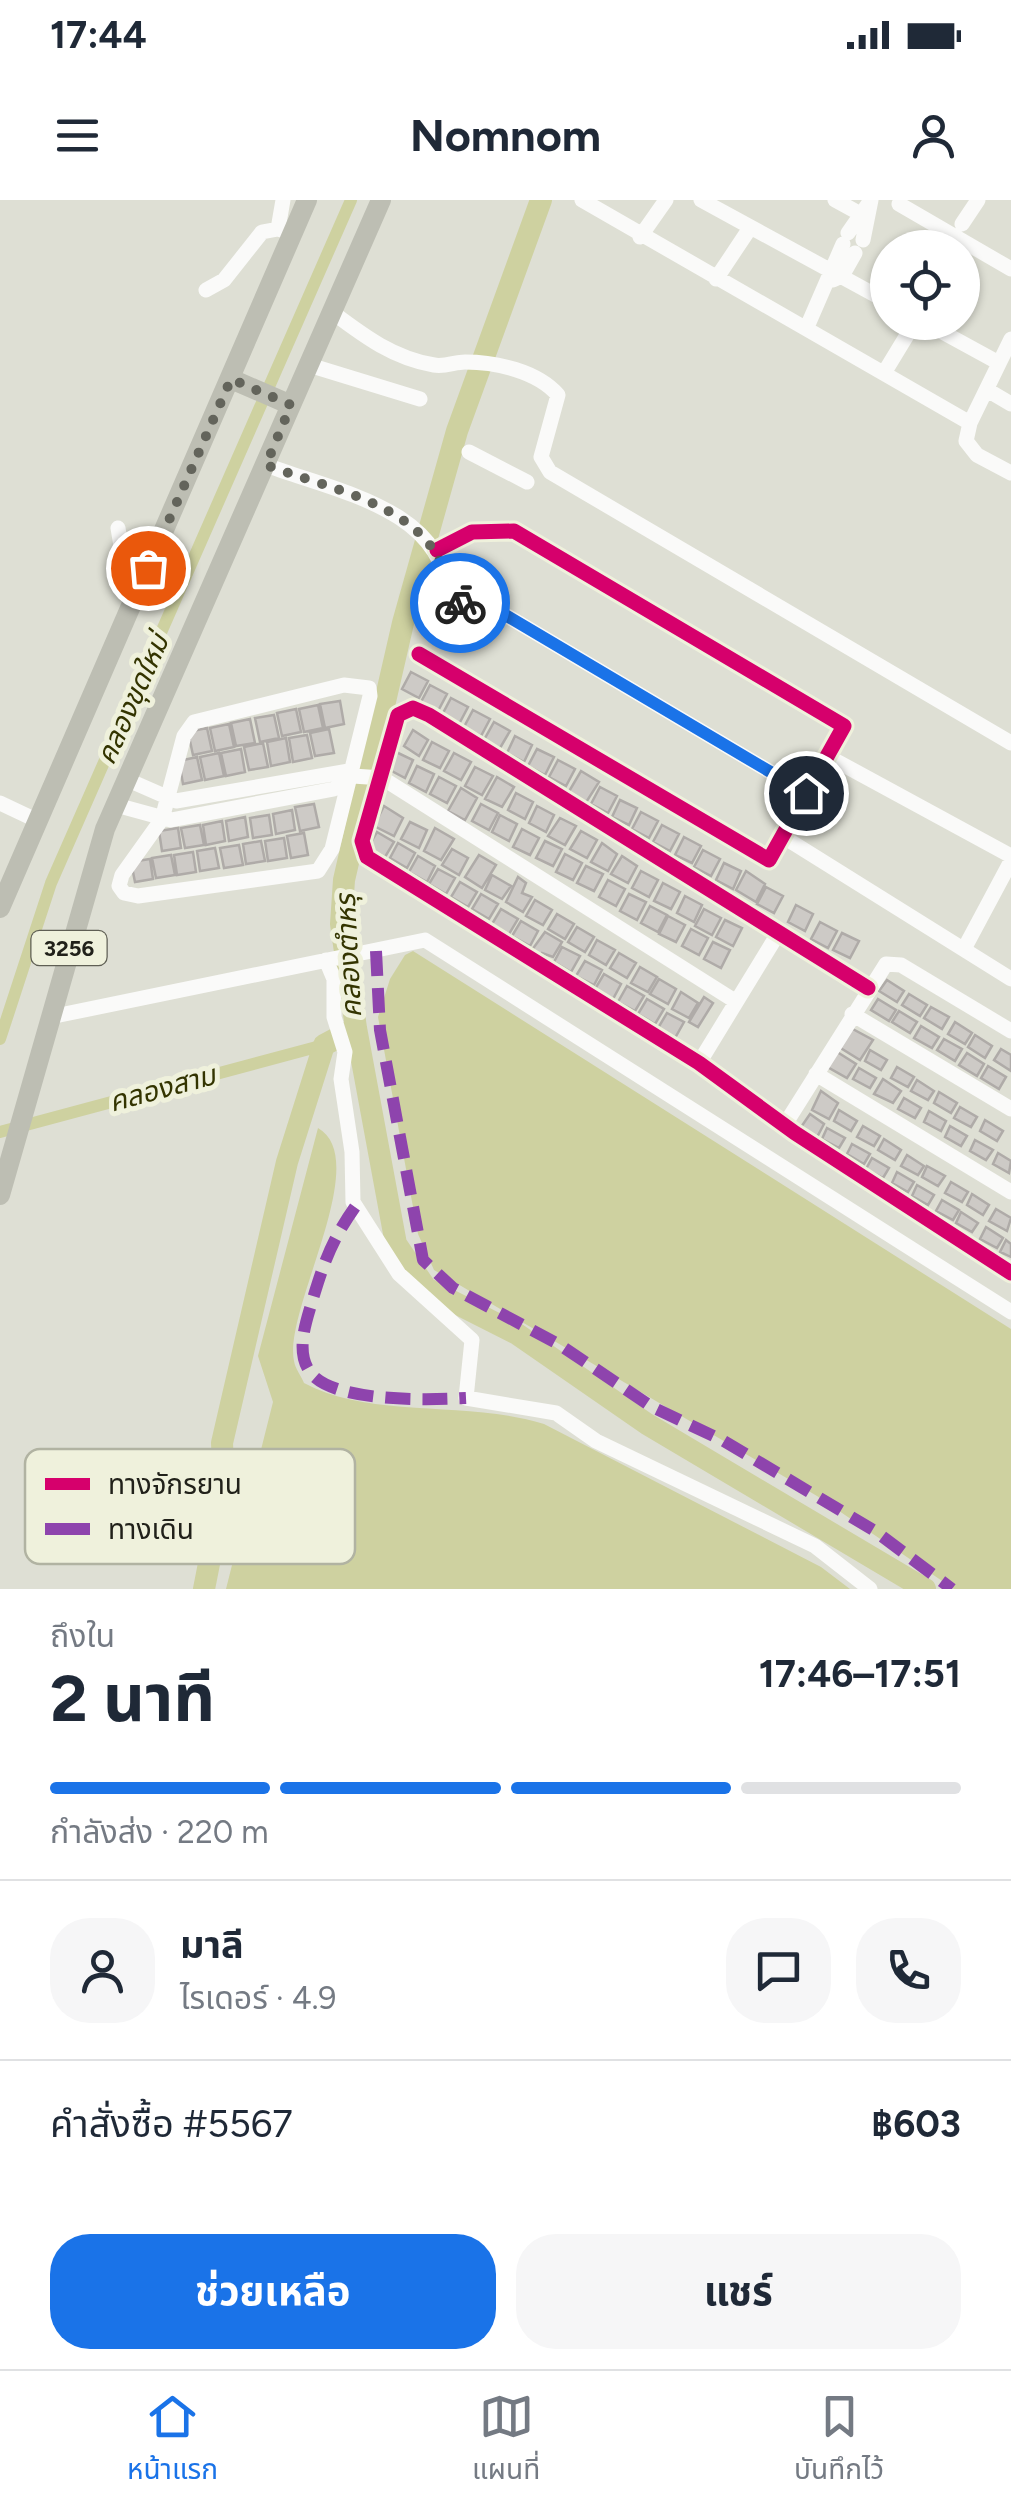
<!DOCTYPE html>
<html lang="th">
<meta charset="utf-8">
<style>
:root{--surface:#fff;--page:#f6f6f7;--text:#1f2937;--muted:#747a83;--line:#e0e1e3;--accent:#1a73e8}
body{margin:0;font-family:Figtree,"Noto Sans Thai",sans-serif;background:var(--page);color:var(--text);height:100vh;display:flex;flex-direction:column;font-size:38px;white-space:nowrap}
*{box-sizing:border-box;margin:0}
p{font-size:32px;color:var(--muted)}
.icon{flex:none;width:55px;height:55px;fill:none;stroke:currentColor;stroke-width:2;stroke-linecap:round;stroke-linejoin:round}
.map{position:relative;height:1389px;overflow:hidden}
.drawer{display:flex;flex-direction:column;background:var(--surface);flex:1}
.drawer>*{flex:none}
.tools{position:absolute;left:870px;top:30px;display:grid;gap:20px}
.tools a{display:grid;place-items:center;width:110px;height:110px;border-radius:50%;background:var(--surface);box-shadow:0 2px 8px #0004;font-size:50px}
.pin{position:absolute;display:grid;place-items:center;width:85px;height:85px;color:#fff;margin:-42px;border:5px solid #fff;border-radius:50%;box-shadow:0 2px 10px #0007}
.courier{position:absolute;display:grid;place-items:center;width:100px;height:100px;margin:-50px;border:8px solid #1a73e8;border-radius:50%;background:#fff;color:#222;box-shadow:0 2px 12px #0007}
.headline em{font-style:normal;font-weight:700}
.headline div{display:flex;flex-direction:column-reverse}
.headline{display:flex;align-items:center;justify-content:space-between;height:170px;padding:0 50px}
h1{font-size:65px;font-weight:700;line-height:75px}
.bar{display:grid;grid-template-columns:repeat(4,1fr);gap:15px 10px;align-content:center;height:120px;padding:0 50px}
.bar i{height:12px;border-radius:8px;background:var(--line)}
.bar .active{background:var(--accent)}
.bar p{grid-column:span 4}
.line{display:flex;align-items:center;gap:25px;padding:0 50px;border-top:2px solid var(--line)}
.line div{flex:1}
.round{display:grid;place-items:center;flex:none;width:105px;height:105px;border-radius:40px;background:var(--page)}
.primary-button{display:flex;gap:20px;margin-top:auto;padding:20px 50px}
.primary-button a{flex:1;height:115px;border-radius:40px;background:var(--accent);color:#fff;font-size:40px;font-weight:700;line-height:115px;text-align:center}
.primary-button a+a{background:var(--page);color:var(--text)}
.status{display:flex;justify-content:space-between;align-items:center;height:70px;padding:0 50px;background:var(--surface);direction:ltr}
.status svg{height:28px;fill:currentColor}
header{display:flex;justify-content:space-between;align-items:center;height:130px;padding:0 50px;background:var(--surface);font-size:45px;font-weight:700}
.menu{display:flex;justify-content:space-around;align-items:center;height:140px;border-top:2px solid var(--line);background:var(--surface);font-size:28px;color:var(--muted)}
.menu a{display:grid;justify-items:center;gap:5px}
.menu .active{color:var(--accent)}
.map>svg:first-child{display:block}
</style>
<div class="status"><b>17:44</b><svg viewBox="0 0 49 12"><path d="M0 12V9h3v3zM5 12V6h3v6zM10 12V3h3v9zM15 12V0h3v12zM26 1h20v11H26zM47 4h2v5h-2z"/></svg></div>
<header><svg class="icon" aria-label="menu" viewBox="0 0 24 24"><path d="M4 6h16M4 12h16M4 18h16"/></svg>Nomnom<svg class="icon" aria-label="person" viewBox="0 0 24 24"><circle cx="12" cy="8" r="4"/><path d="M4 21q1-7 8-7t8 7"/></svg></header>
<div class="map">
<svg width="1011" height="1389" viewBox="0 0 1011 1389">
<rect width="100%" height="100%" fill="#dedfd4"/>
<!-- water -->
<path fill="#ced1a0" d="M413 751 1011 1129V1389H954L817 1296 434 1070 418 1034 378 817 390 779 405 755Z
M318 928C374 960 283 1110 294 1161 295 1168 301 1176 304 1183 370 1219 467 1200 544 1224L821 1367 850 1389H226L273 1202 258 1156Z"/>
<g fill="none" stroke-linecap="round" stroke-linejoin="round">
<!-- canal -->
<path stroke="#ced1a0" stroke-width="12" d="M0 839 51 683 351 0
M0 932 324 845"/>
<!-- river -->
<path stroke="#ced1a0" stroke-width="22" d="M541 0 457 231 403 423 344 680 341 724 356 828 396 1044 426 1088 517 1134 647 1224 925 1389
M204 1389 224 1287 222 1243 287 962 324 845 356 828"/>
</g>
<!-- building -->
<path fill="#cdcac6" stroke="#afaba8" stroke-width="2.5" d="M411 472 428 481 419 498 402 489Z
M430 485 447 494 438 511 421 502Z
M451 498 468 507 459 524 442 515Z
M340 501 344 524 325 528 320 504Z
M318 505 323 528 304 532 299 509Z
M296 509 301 532 282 536 277 513Z
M473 510 490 519 481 536 464 527Z
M274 515 279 538 260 542 255 518Z
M250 519 255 543 236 546 231 523Z
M494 522 510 531 500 548 484 540Z
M229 524 234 547 215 551 210 528Z
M207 528 212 551 193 555 188 532Z
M329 529 334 553 315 556 310 533Z
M413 530 428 540 419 556 404 546Z
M307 535 312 558 293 562 289 538Z
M515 536 532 545 524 562 507 553Z
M286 538 290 562 271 566 267 542Z
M432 542 449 551 440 568 423 560Z
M263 543 268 567 249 570 244 547Z
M241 549 245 572 226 576 221 553Z
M537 549 554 557 545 575 528 566Z
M396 552 413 560 405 578 388 569Z
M219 553 224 576 205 580 200 557Z
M454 553 471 562 461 580 444 571Z
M197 557 202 580 183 584 179 561Z
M558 560 575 569 566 586 549 577Z
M417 566 434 574 426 592 409 583Z
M475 567 493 576 482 595 465 586Z
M581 571 599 582 585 604 568 593Z
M439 577 456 586 447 603 430 594Z
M497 577 514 587 502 607 485 599Z
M600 587 617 596 608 613 591 604Z
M461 588 477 598 465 620 448 611Z
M516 593 533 602 525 619 508 610Z
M620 600 637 608 629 625 612 617Z
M314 604 319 627 300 631 295 607Z
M481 604 498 613 489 630 472 621Z
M384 606 403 618 394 636 374 626Z
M537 606 554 615 546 632 529 623Z
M292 610 295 630 276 634 273 614Z
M641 612 658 621 649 638 632 629Z
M269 615 272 635 253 638 250 618Z
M500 615 517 624 509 641 492 632Z
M245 617 248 637 229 641 226 621Z
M560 618 576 626 565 645 548 636Z
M222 621 225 641 206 645 203 625Z
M410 622 427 630 419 648 401 639Z
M200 625 204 645 185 648 181 628Z
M662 625 679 634 670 651 653 642Z
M178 628 181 648 162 651 159 631Z
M435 628 454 639 441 660 424 651Z
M522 629 539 638 530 655 513 647Z
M581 631 597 640 587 658 570 649Z
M377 632 394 642 385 657 368 647Z
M304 633 308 655 291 658 287 636Z
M684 637 701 646 692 663 675 655Z
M284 638 287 658 268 661 265 641Z
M261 641 265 661 246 664 243 644Z
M545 641 562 649 553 666 536 658Z
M398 643 415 653 407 668 390 658Z
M602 643 617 654 608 671 591 662Z
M239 645 243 665 224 668 220 648Z
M215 648 219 668 200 671 197 651Z
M452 649 468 658 459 675 442 665Z
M703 650 720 659 711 676 694 667Z
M193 652 196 672 177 675 174 655Z
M565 654 582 663 573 680 556 672Z
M171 655 175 675 156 678 152 658Z
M479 655 496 665 482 688 465 677Z
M418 656 435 666 427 682 409 672Z
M622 656 637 666 628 683 611 674Z
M150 659 153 679 135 682 131 662Z
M724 663 741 671 733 689 716 680Z
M586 666 603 674 594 691 577 683Z
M438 669 455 678 446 694 429 684Z
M641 671 658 680 649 697 632 688Z
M746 671 765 684 756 702 736 690Z
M492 675 511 686 502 699 485 690Z
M518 677 526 683 522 693 532 697 523 712 506 702Z
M608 680 625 689 616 706 599 697Z
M460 682 477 692 468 707 451 697Z
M663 683 680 692 671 709 654 701Z
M766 687 783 696 774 713 757 704Z
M481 694 498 704 489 719 472 709Z
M629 694 646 702 637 720 620 711Z
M685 696 702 705 694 722 677 713Z
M535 700 552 710 543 725 526 716Z
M796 705 813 714 805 731 788 722Z
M650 706 667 715 658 732 641 723Z
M501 709 518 719 509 734 492 724Z
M704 709 721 718 712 735 695 726Z
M557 714 574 724 565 739 548 729Z
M668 716 685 725 676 742 659 734Z
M725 720 742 728 733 746 716 737Z
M521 721 538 731 530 746 512 736Z
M820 722 837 731 828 748 811 739Z
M577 727 594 737 585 752 568 742Z
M691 729 708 738 699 755 682 746Z
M545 732 562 742 553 757 542 753 537 762 529 754Z
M842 733 859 741 850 758 833 750Z
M597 740 615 750 606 765 589 755Z
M713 742 730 750 721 768 704 759Z
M562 747 580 756 571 772 554 762Z
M619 753 636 763 627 778 610 768Z
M585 761 602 770 594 785 576 776Z
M640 767 657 777 648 792 631 783Z
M604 774 621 784 613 799 595 789Z
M659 779 676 789 668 804 650 794Z
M887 780 904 791 897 802 879 791Z
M627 786 644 796 635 811 618 802Z
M681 792 698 803 689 818 672 809Z
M909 794 927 805 920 816 902 805Z
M704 797 713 803 698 827 689 822Z
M647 799 664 809 655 824 638 814Z
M878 799 896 810 889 821 871 810Z
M931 807 949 817 942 829 924 818Z
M899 811 917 822 910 833 892 822Z
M667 813 684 822 675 838 658 828Z
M955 822 972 833 965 844 948 834Z
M921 826 939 837 932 848 914 838Z
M849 827 873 840 860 860 839 847Z
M975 835 992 846 985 858 968 847Z
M944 839 962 849 955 861 937 850Z
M1001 849 1011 855V871L994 860Z
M834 850 856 864 847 878 824 865Z
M870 850 887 860 881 870 865 861Z
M967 853 984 864 977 876 959 865Z
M988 866 1006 877 999 889 981 878Z
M897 867 914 877 908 887 891 878Z
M859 868 876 878 870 888 853 879Z
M883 879 901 891 893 903 874 894Z
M917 880 934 891 928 900 911 891Z
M821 891 838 903 829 919 812 910Z
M939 892 957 903 951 913 934 903Z
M904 898 921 908 915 918 898 909Z
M960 907 977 917 971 927 954 918Z
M839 910 857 921 851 931 834 921Z
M929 911 946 921 941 931 924 922Z
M810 914 824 924 816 939 799 930Z
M985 920 1003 931 997 941 980 931Z
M863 926 880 936 874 946 857 937Z
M950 926 967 936 961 946 945 937Z
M827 928 845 938 839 948 822 939Z
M884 939 901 950 895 960 878 950Z
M975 940 993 950 986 960 970 951Z
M852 944 870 954 864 964 847 954Z
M998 953 1011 961 1009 973 993 964Z
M907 955 924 966 918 975 901 966Z
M872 958 889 968 883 978 866 969Z
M927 966 945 976 938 986 922 977Z
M897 972 914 982 908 992 892 983Z
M951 982 968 992 962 1002 945 993Z
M917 985 934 995 928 1005 912 996Z
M972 994 989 1005 983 1015 967 1005Z
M942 1000 959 1010 953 1020 936 1011Z
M996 1009 1011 1018 1007 1031 989 1021Z
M961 1012 978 1023 972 1032 956 1023Z
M986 1027 1003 1038 997 1048 980 1039Z
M1006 1040 1011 1044V1057L1000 1052Z"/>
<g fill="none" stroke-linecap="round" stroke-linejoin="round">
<!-- minor -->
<path stroke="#fafaf9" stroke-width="15" d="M582 0 970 223
M701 0 888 102
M835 0 866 17
M899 4 1011 69
M962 24 978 0
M278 29 283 0
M848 33 871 0
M640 37 666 0
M863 40 871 0
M716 79 750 28
M833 80 842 76 855 53
M206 90 224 80 262 32 278 29 293 34
M332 112C364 136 393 158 434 165 445 167 455 162 465 162 496 162 537 171 558 195L541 257 550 272 1011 543
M924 122 999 163
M807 127 843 44
M1011 139 970 223 966 241 977 255 1011 273
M309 165 420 199
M884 173 915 122
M989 191 1011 204
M469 252 527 282
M266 265C334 291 444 308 448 396L477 413 507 416 806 593
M118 328 121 346 148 368
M419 454 769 660 844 526 514 331 472 332 437 350
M344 485 369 488 370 496 332 649 318 671 138 696 124 693 119 686 122 675 162 619 184 536 194 522Z
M827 556 1011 656
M128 580 176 601 349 571 353 576 382 578 735 801
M0 603 36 620
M116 605 171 620 334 589 350 579
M782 636 1011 779
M964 749 1011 661
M326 760 334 779V817L345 852 341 879 352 952 353 1002 399 1074 472 1140 466 1198 556 1213 596 1241 815 1346 870 1389
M868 788 429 515 413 508 398 515 362 641 367 657 699 863 795 933 1011 1073
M852 814 1011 909
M50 817 425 740 1011 1112
M699 863 779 732
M816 874 1011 992
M784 926 886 764 901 765 1011 831"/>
<!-- major -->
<path stroke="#bdbeb3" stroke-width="20" d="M231 179 291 205
M0 708 307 0
M0 995 105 629 381 0"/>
<!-- quiet -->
<path stroke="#8e44ad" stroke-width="12" stroke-dasharray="25 12" stroke-linecap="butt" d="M376 751 380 830 423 1060 453 1088 560 1145 652 1207 722 1240 875 1331 952 1389
M355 1007C331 1041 323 1065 311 1105 305 1125 296 1153 310 1172 332 1203 430 1200 466 1198"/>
<!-- cycleway casing -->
<g stroke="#eff1dc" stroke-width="21">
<path id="cycleway" d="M419 454 769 660 844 526 514 331 472 332 437 350
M868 788 429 515 413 508 398 515 362 641 367 657 699 863 795 933 1011 1073"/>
</g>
<!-- cycleway -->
<use href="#cycleway" stroke="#d6006c" stroke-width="15"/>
</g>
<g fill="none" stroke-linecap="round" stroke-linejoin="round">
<!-- done -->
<path stroke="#63645b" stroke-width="10" stroke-dasharray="0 18" d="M148 368 231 179 291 205 266 265C334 291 444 308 448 396L460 403"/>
<!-- route -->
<path stroke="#1a73e8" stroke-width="12" d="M460 403 476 413 507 416 806 593"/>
</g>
<g text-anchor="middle" stroke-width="10" stroke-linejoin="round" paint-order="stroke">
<!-- shield labels -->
<rect fill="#eff1dc" stroke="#5f5f54" stroke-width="2.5" x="31.5" y="731" width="75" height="34" rx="8"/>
<g font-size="22" font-weight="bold" fill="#21211a">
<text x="69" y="756">3256</text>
</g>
<!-- water labels -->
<g font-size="28" font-style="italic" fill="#333400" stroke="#eff1dc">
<text transform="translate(132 499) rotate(-66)" y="10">คลองขุดใหม่</text>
<text transform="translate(348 756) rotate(-93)" y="10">คลองตำหรุ</text>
<text transform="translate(162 888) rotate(-15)" y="10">คลองสาม</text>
</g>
</g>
<!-- legend -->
<rect x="25" y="1249" width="330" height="115" rx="15" fill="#eff1dc" stroke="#b1b3a2" stroke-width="2.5"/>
<rect x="45" y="1278" width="45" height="12" fill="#d6006c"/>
<rect x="45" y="1323" width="45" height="12" fill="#8e44ad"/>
<g font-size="28" fill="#21211a">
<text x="108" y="1294">ทางจักรยาน</text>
<text x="108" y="1339">ทางเดิน</text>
</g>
</svg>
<div class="tools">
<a><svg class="icon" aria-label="locate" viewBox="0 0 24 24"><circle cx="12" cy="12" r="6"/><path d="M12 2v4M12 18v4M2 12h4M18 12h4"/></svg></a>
</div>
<div class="pin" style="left:148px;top:368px;background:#ea580c"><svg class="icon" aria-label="bag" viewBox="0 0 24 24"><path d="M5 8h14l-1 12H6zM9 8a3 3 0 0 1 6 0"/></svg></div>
<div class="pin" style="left:806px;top:593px;background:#1f2937"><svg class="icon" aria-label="home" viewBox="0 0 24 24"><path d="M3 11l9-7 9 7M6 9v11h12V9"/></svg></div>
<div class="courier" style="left:460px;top:403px"><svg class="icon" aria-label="bike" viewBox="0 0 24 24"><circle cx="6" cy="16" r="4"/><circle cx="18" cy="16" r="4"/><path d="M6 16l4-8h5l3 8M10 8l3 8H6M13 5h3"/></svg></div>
</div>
<section class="drawer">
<div class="headline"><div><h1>2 นาที</h1><p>ถึงใน</p></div><em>17:46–17:51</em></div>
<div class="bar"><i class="active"></i><i class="active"></i><i class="active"></i><i></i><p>กำลังส่ง · 220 m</p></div>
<div class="line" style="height:180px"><a class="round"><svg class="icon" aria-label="person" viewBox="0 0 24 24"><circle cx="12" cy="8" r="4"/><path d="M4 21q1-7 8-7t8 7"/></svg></a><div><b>มาลี</b><p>ไรเดอร์ · 4.9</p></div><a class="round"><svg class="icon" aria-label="chat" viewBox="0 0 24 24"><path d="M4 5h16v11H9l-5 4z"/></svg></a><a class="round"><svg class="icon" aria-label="phone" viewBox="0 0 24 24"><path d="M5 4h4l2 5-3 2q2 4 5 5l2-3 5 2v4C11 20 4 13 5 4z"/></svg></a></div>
<div class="line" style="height:130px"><div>คำสั่งซื้อ #5567</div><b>฿603</b></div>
<div class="primary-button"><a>ช่วยเหลือ</a><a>แชร์</a></div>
</section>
<nav class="menu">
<a class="active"><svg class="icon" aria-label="home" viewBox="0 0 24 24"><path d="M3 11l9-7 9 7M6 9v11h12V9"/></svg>หน้าแรก</a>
<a><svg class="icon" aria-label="map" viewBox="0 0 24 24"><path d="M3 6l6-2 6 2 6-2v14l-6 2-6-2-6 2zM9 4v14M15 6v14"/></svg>แผนที่</a>
<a><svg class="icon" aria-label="saved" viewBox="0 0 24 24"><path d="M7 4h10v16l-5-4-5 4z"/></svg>บันทึกไว้</a>
</nav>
